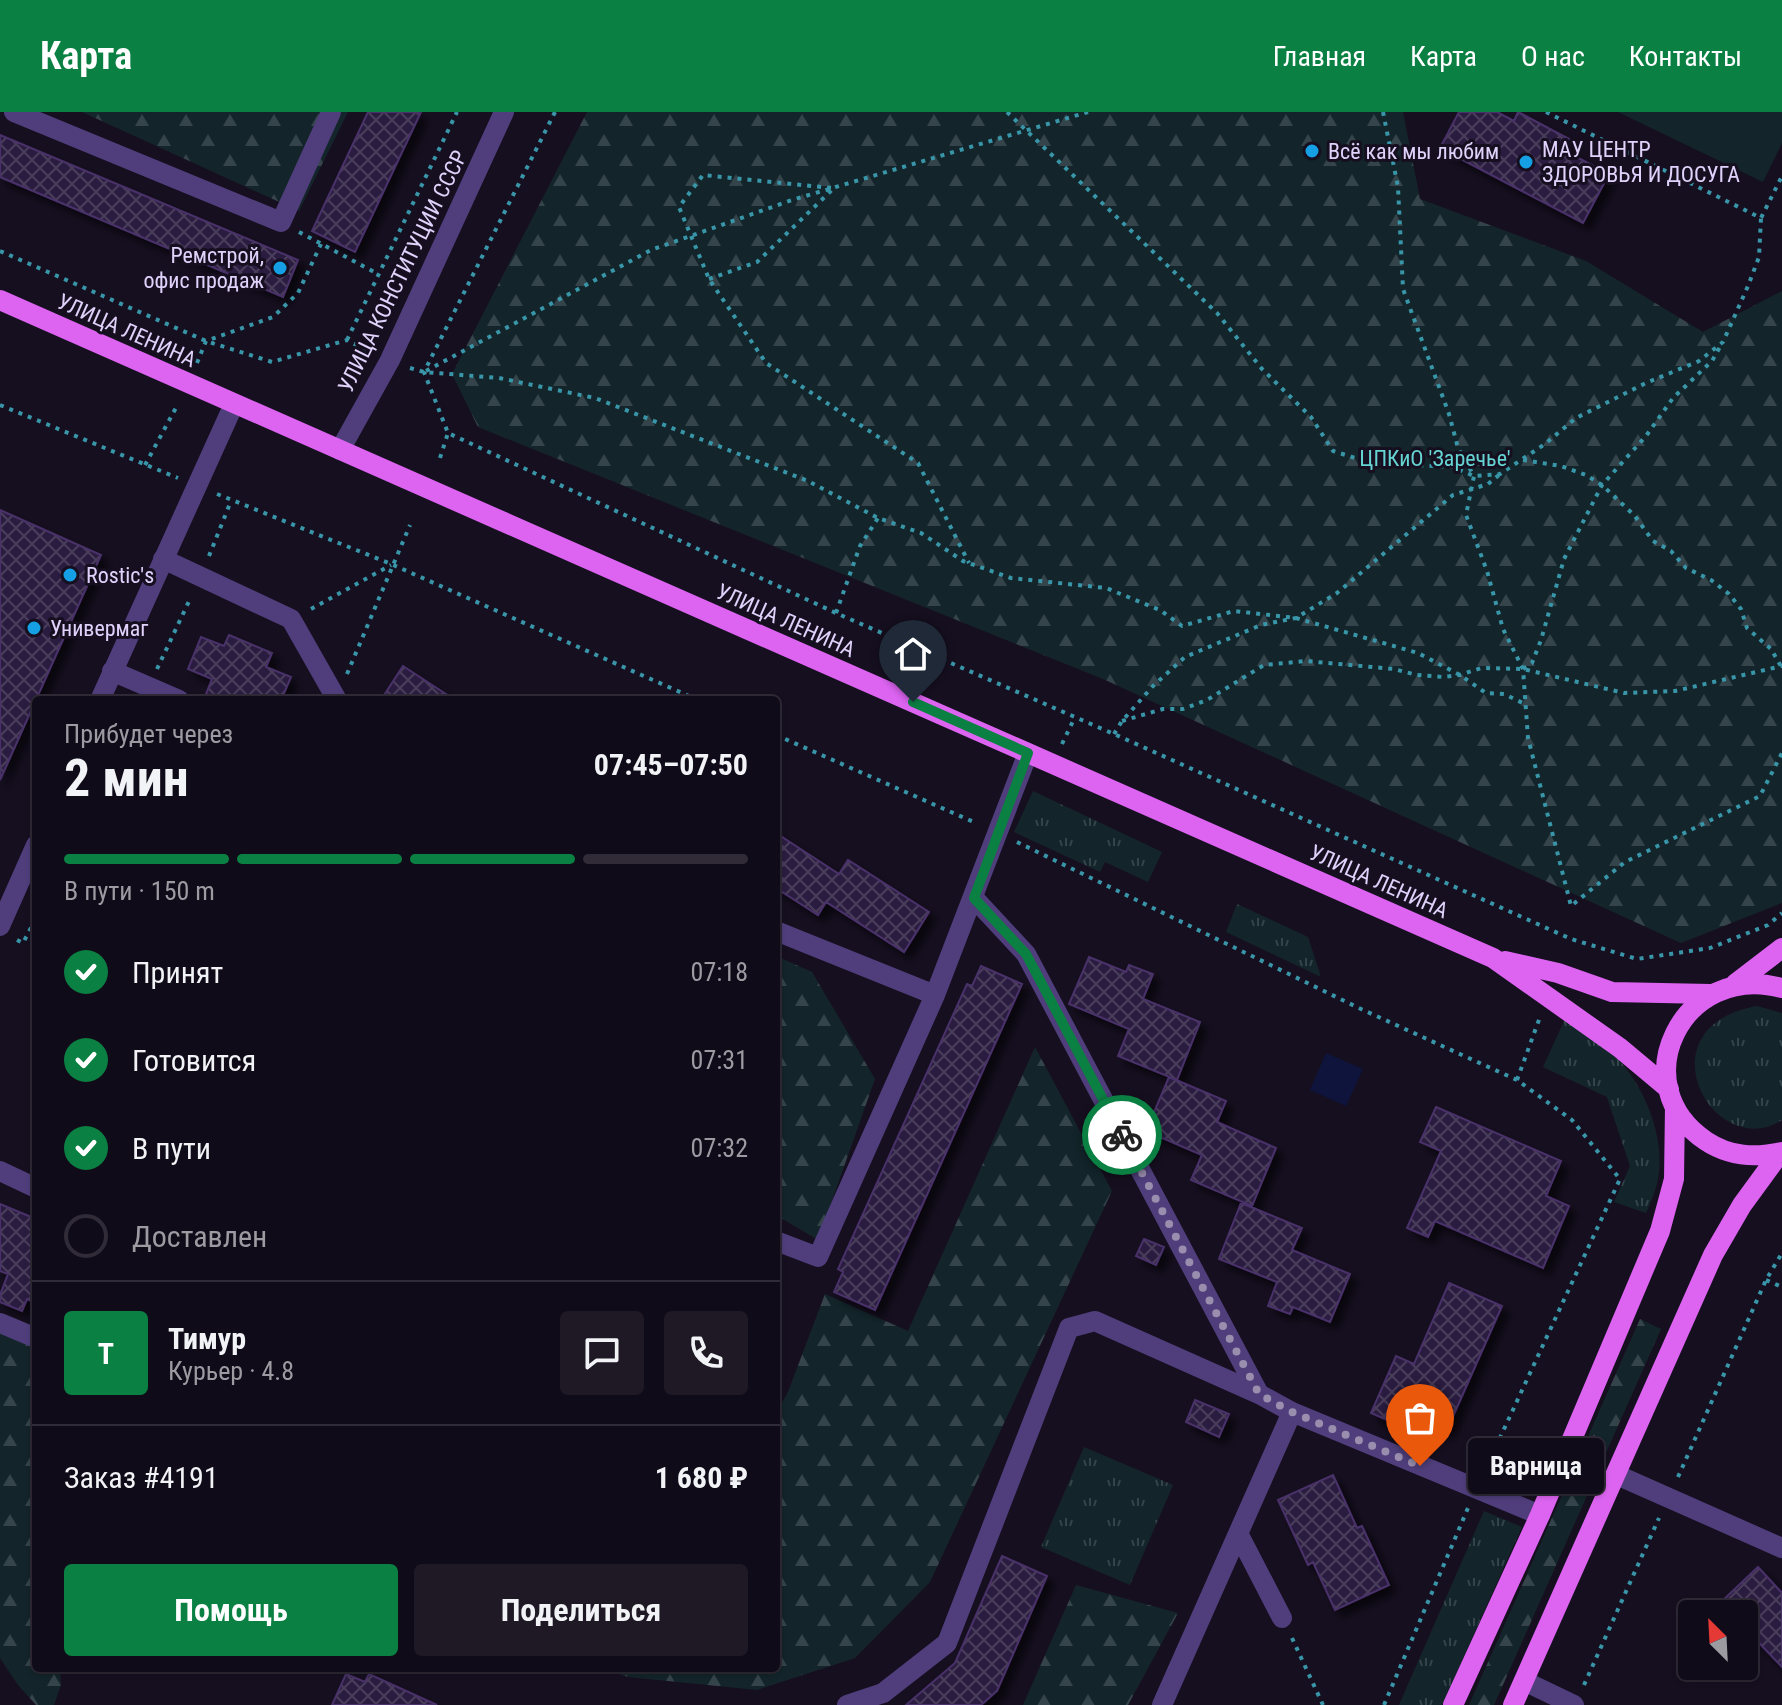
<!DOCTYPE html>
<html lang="ru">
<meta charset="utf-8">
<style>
:root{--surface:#100b18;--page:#1e1925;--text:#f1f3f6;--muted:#9c9ba2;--line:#302b37;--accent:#0b8043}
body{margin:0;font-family:"Roboto Condensed",sans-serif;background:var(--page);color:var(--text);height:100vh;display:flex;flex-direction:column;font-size:30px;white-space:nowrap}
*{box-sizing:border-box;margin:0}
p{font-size:26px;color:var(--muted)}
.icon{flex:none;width:44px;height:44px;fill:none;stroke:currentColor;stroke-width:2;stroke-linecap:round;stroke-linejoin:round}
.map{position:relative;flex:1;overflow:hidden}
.drawer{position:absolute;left:32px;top:584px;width:748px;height:976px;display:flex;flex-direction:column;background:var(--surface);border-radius:8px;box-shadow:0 2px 6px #0004,0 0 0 2px var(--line)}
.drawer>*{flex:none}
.needle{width:52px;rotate:336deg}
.tools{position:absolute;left:1678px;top:1488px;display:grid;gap:16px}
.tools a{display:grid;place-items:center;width:80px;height:80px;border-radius:8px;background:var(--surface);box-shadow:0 2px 6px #0004,0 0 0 2px var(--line);font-size:40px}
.pin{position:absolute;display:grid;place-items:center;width:68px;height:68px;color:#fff;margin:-82px -34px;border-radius:50% 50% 50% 0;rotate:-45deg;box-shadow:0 0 8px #0007}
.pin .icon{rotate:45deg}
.courier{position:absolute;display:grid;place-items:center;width:80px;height:80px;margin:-40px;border:6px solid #0b8043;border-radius:50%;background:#fff;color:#222;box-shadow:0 2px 10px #0007}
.bubble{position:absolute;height:56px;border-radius:8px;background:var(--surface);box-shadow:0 2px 6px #0004,0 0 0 2px var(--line);font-size:26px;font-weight:700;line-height:56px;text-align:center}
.overview em{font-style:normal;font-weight:700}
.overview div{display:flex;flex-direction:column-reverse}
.overview{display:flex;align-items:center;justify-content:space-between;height:136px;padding:0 32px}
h1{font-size:52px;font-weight:700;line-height:60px}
.bar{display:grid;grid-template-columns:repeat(4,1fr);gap:12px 8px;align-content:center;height:96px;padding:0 32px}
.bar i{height:10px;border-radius:6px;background:var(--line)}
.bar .current{background:var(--accent)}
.bar p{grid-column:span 4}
.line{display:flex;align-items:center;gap:20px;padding:0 32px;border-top:2px solid var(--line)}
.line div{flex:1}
.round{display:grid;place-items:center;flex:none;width:84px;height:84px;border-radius:8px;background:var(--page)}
ol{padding:0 32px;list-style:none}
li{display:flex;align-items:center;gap:24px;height:88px}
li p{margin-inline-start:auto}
li .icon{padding:8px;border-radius:50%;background:var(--accent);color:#fff;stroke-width:4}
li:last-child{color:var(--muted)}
li i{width:44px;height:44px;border:4px solid var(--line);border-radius:50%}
.primary-button{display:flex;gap:16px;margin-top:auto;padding:16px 32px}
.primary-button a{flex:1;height:92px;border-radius:8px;background:var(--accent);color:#fff;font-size:32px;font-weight:700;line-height:92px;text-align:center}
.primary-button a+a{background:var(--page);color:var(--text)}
header{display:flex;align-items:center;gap:48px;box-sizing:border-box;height:112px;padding:0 40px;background:var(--accent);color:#fff}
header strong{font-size:38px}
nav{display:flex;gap:44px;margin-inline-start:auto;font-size:28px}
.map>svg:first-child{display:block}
</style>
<header>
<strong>Карта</strong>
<nav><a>Главная</a><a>Карта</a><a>О нас</a><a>Контакты</a></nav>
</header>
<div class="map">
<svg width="1782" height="1593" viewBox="0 0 1782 1593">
<defs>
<pattern id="grass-tufts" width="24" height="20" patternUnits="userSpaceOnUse" patternTransform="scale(2)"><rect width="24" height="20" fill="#13252a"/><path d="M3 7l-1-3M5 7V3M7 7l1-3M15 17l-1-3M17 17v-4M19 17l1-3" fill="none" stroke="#35444a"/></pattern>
<pattern id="forest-firs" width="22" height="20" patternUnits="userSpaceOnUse" patternTransform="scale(2)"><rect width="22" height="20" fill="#13252a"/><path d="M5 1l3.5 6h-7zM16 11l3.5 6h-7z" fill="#35444a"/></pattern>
<pattern id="building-cross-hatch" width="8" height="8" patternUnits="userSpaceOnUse" patternTransform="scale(2)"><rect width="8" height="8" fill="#2c1d3f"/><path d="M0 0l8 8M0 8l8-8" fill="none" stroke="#4a3d5c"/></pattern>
<filter id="shadow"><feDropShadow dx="7" dy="7" stdDeviation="4" flood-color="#0009"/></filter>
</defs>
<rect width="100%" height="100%" fill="#160f20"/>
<!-- grass -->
<path fill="url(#grass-tufts)" d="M1033 679 1162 740 1148 770 1105 750 1100 760 1014 720Z
M1237 792 1308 825 1321 865 1226 820Z
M1757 894 1782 901V1008C1713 1052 1639 915 1757 894Z
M1565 907C1578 916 1594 925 1606 935 1642 966 1668 1025 1657 1072 1654 1082 1650 1092 1646 1101L1614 1090 1630 1054 1607 985 1543 955Z
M1084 1335 1173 1373 1130 1473 1041 1435Z
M1484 1399 1522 1415 1442 1593H1399Z"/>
<!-- forest -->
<path fill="url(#forest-firs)" d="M82 0H348L299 99Z
M587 0H1403L1420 87 1586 149 1703 220 1782 179V791L1681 831 1103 567 478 315 452 262Z
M776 844 812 860 875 967 818 1128 776 1103Z
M1035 935 1112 1079 930 1470 855 1546 757 1578 628 1565 600 1556H776V1301L788 1280 825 1182 908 1219Z
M1640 1207 1661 1217 1494 1593H1469Z
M0 1219 36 1234V1556H60L61 1573 54 1593H36L18 1573 0 1546Z
M1076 1473 1178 1501 1128 1593H1023Z"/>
<!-- garden -->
<path fill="#13252a" d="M1618 0H1782V31L1763 70Z"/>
<!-- water -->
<path fill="#0e143b" d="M1326 941 1363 957 1346 994 1310 978Z"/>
<!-- building -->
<path fill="url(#building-cross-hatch)" stroke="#493169" stroke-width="2" filter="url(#shadow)" d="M368 0H421L355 140 312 119Z
M1459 0H1497L1514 9 1518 0 1569 27 1563 38 1609 62 1583 111 1440 36Z
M0 23 298 148 283 185 0 65Z
M0 398 101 443 0 668Z
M229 523 272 541 266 555 291 565 281 588H221L206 582 212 567 188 557 201 525 224 534Z
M403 554 455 588H381Z
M776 721 839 762 848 748 929 800 904 840 826 790 818 803 776 776Z
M1089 845 1126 860 1129 853 1153 862 1143 887 1200 910 1177 968 1118 944 1129 917 1069 892Z
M981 854 1022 872 875 1198 834 1180 843 1160 838 1157 967 872 972 874Z
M1169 965 1226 989 1217 1010 1276 1036 1252 1094 1191 1068 1202 1043 1146 1019Z
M1436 995 1561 1049 1546 1084 1569 1094 1543 1156 1435 1109 1428 1125 1407 1116 1441 1039 1420 1030Z
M1241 1091 1302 1116 1292 1138 1350 1162 1330 1210 1293 1195 1290 1202 1268 1194 1277 1170 1219 1147Z
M0 1092 36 1107V1191L27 1187 22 1199 0 1190V1183L8 1162 0 1159Z
M1144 1127 1164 1135 1156 1153 1136 1144Z
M1449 1171 1502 1194 1447 1318 1416 1304 1410 1318 1371 1301 1396 1244 1414 1252Z
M1195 1288 1229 1302 1219 1325 1186 1310Z
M1333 1363 1357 1416 1362 1414 1389 1473 1335 1498 1313 1450 1308 1453 1278 1388Z
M1002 1444 1047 1464 997 1579 981 1593H906L955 1551Z
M1758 1455 1782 1481V1555L1744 1515V1502H1732L1721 1490Z
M346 1562 365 1570 369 1562 437 1593H332Z"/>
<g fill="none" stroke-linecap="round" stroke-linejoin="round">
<!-- path -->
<path stroke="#3996a8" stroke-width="4" stroke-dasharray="4 6" stroke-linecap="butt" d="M555 0 424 260 448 321 836 501 1114 622 1571 827 1637 847 1710 836 1768 813 1782 801
M1007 0 1217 201 1262 257 1311 305 1333 339 1371 351 1453 355 1474 364 1500 362 1545 332 1576 306 1646 271 1699 249 1723 230 1748 174 1759 145 1761 106
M1383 0 1398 75 1403 177 1449 302 1458 336 1474 364 1466 403 1487 459 1503 517 1523 557 1528 626 1571 794 1625 750 1760 684 1782 641
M1546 0 1761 106 1782 64
M831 76 703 63 679 95 709 167 766 251 918 351 969 451
M299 120 378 162
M0 139 206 229 272 250 347 228 368 239
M709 167 757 150 832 78
M347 228 457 0
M197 251 206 229 273 205 298 181 321 132
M410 256 424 260 499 266 595 286 808 369 878 406 921 421 963 449 1011 466 1106 476 1160 498 1182 514 1234 499 1296 506 1418 541 1460 563 1486 581 1504 582 1527 593
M426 259 651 138 792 88 1088 0
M0 293 178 366
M440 346 448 321
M1523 348 1561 354 1586 363 1602 373 1634 403 1653 429 1671 439 1686 456 1711 468 1729 482 1741 497 1747 516 1771 537 1782 556
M145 353 178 292
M217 382 391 452 698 588
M209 444 231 389
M311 497 391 453
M836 501 860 434 878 406
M157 557 191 485
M1523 557 1532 551 1541 528 1564 447 1602 373 1646 324 1673 286 1712 249 1720 235
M347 562 410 413
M1122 609 1163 597H1183L1207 588 1264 553 1306 549 1394 557 1417 563 1443 565 1460 563 1481 556 1523 557 1624 581 1675 579 1782 554
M1114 622 1122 609 1153 574 1185 545 1261 513 1296 506 1337 481 1453 383 1488 372 1499 363
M776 623 976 711
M1062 632 1075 605
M1017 730 1361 897 1517 968 1572 1008 1620 1067 1486 1356
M17 828 23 831 36 806
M1517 968 1540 905
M1766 1168 1782 1175
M1678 1365 1766 1168 1782 1141
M1292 1526 1323 1593
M1584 1573 1659 1406
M1384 1593 1468 1396"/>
<!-- minor -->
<path stroke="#4f3e7b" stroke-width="20" d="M14 0 281 110 331 0
M340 338 390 248 504 0
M163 447 291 507 337 588
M112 559 179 588
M100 588 234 292
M974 786 1026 842 1259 1282 1292 1300 1540 1403
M0 814 36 733
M776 819 935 883
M0 1059 36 1076
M776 1129 818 1145 935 883 1028 641
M0 1211 36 1226
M1617 1363 1782 1436
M1239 1423 1282 1506
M1524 1569 1574 1593
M847 1593 883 1581 947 1531 1069 1216 1095 1209 1259 1282
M1162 1593 1292 1300"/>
<!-- major -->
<path stroke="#dc64f1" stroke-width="20" d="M0 188 1493 846 1620 936 1669 977
M1505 849 1558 861 1612 880 1710 882
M1735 872 1782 836
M1782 876C1682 849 1622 973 1706 1029 1730 1045 1755 1046 1782 1040
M1453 1593 1540 1403 1660 1119 1674 1067 1675 995
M1513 1593 1713 1143 1742 1093 1780 1041"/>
</g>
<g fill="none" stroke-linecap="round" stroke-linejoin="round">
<!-- done -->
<path stroke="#998eae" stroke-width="8" stroke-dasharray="0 14.4" d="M1122 1023 1259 1282 1292 1300 1420 1354"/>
<!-- route -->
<path stroke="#0b8043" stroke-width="10" d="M913 590 1028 641 974 786 1026 842 1122 1023"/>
</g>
<!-- markers -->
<g fill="#15a0e5" stroke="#160f20" stroke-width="3">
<circle cx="1312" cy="39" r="8"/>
<circle cx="1526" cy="50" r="8"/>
<circle cx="280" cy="156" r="8"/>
<circle cx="70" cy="463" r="8"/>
<circle cx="34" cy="516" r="8"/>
</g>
<g text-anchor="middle" stroke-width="6" stroke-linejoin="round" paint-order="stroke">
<!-- poi labels -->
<g font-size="22" fill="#e0d2fb" stroke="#160f20" text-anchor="start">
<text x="1542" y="45">МАУ ЦЕНТР<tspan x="1542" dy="25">ЗДОРОВЬЯ И ДОСУГА</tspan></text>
<text x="1328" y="47">Всё как мы любим</text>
<text x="264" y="151" text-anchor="end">Ремстрой,<tspan x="264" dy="25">офис продаж</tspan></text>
<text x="86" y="471">Rostiс's</text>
<text x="50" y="524">Универмаг</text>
</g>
<!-- street labels -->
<g font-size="22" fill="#e0d2fb" stroke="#160f20">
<text transform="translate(402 159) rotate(-64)" y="8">УЛИЦА КОНСТИТУЦИИ СССР</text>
<text transform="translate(127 218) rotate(24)" y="8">УЛИЦА ЛЕНИНА</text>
<text transform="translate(786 508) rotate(24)" y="8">УЛИЦА ЛЕНИНА</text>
<text transform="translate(1379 769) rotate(24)" y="8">УЛИЦА ЛЕНИНА</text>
</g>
<!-- park labels -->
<g font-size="22" fill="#65d4d2" stroke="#160f20">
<text x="1435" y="354">ЦПКиО 'Заречье'</text>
</g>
</g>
</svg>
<div class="tools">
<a><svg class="needle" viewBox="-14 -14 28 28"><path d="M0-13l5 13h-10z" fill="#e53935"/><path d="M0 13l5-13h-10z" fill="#9c9ba2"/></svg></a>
</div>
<div class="pin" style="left:1420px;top:1354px;background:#ea580c"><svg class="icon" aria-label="bag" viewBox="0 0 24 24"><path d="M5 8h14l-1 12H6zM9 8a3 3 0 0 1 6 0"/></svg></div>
<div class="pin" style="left:913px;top:590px;background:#1f2937"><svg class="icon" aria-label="home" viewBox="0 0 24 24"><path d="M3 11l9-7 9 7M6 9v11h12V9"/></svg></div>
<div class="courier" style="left:1122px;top:1023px"><svg class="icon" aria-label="bike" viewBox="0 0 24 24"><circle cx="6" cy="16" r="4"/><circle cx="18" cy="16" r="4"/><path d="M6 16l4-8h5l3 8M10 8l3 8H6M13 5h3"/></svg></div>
<div class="bubble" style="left:1468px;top:1326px;width:136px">Варница</div>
<section class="drawer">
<div class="overview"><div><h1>2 мин</h1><p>Прибудет через</p></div><em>07:45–07:50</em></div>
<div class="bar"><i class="current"></i><i class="current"></i><i class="current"></i><i></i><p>В пути · 150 m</p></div>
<ol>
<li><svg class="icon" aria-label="check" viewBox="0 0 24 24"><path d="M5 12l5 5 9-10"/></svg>Принят<p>07:18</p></li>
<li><svg class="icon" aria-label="check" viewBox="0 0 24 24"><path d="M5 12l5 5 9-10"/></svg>Готовится<p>07:31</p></li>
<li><svg class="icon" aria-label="check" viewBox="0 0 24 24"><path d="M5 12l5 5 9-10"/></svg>В пути<p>07:32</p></li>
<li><i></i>Доставлен</li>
</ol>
<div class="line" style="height:144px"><b class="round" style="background:var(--accent);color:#fff">Т</b><div><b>Тимур</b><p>Курьер · 4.8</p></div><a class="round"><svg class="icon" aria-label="chat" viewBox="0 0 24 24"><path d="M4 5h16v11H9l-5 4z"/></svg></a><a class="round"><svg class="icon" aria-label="phone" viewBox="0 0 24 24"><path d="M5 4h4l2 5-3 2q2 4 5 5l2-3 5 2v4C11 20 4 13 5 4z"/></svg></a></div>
<div class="line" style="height:104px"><div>Заказ #4191</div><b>1 680 ₽</b></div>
<div class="primary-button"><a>Помощь</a><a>Поделиться</a></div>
</section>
</div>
